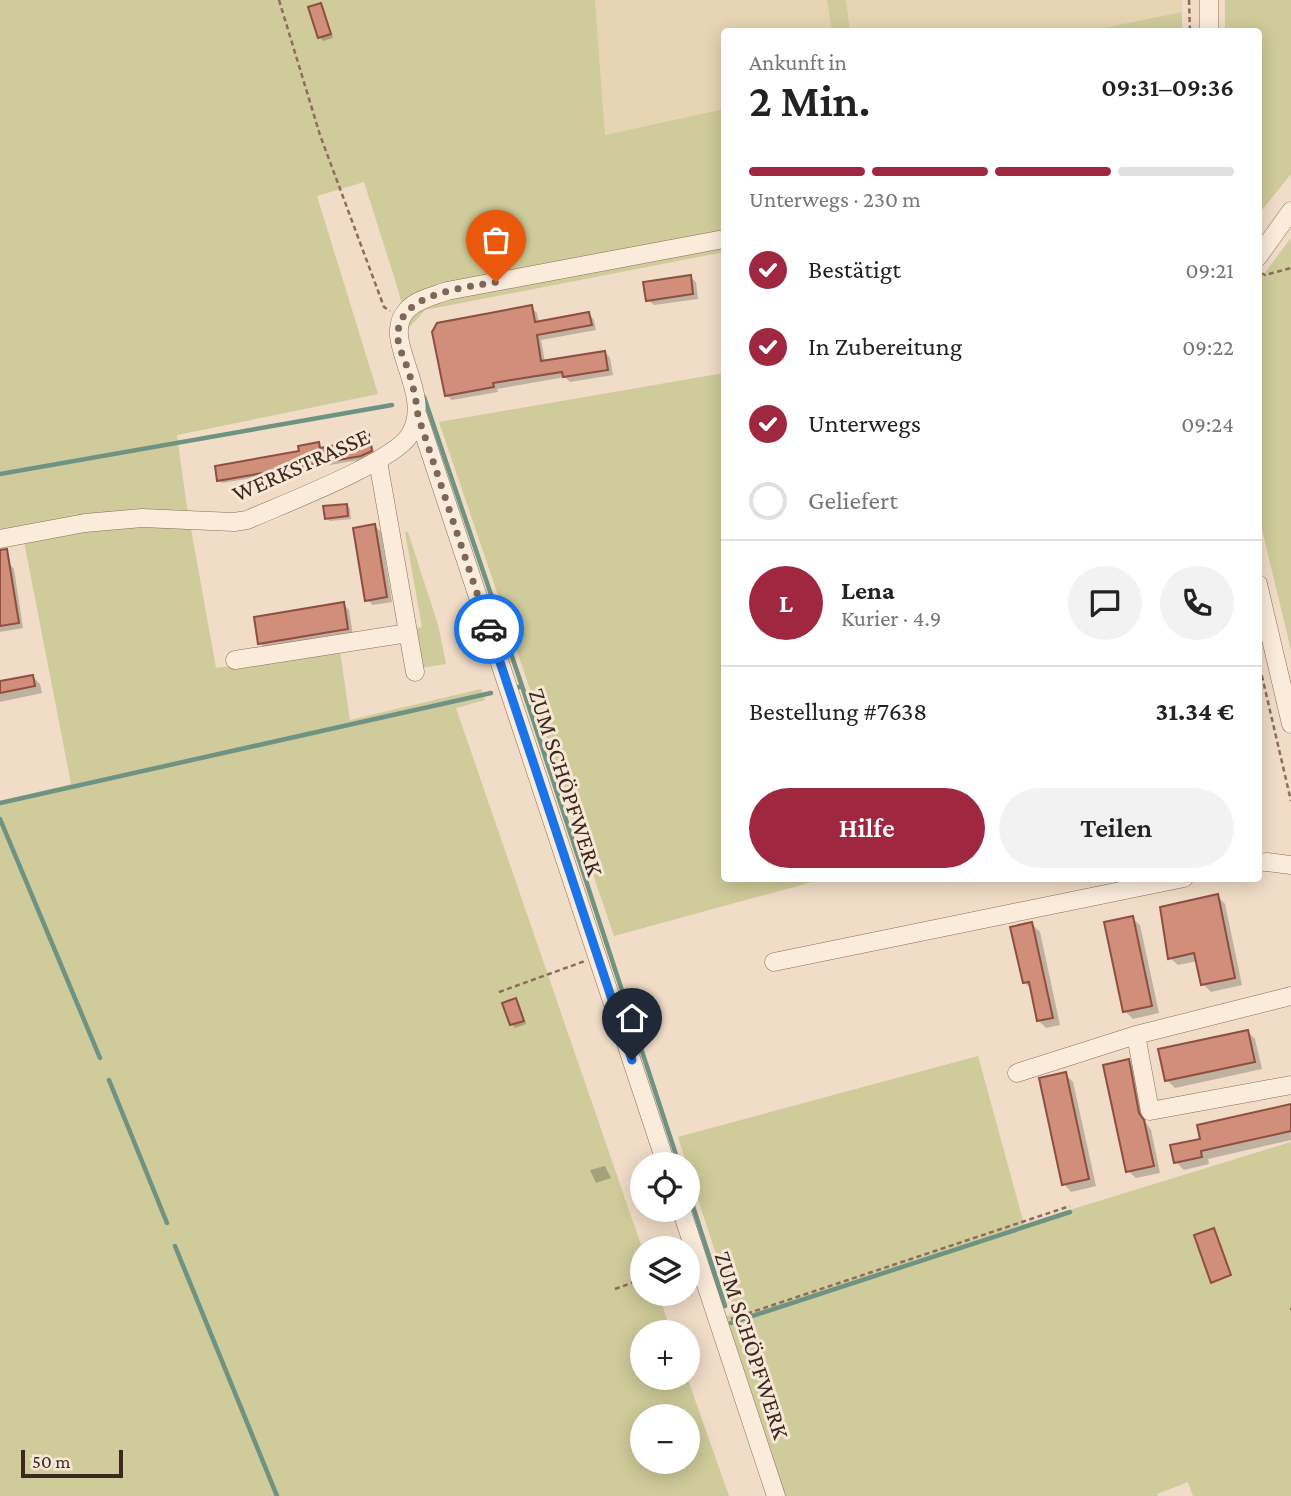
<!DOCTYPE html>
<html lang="de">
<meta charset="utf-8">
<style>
:root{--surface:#fff;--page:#f2f2f2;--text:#222;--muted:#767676;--line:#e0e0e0;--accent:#9f2840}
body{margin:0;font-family:"Crimson Pro",serif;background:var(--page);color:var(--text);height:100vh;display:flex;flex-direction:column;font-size:26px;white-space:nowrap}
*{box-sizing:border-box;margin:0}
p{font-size:23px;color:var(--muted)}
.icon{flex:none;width:38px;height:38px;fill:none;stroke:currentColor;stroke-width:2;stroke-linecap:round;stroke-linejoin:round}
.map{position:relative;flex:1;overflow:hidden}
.details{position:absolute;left:721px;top:28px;width:541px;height:854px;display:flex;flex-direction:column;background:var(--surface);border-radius:7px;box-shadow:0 4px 18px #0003}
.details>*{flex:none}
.controls{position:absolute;left:630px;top:1152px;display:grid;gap:14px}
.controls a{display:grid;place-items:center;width:70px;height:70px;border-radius:50%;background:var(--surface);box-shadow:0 4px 18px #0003;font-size:35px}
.scale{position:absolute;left:21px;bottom:18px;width:102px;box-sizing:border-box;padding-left:7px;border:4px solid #3d281f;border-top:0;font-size:19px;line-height:24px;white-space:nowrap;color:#3d281f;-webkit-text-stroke:5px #f7e7d7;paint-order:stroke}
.pin{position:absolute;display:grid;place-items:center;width:60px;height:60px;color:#fff;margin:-72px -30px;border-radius:50% 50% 50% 0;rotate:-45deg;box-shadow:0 0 7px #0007}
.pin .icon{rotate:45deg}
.courier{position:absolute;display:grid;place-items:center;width:70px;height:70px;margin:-35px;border:5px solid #1a73e8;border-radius:50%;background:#fff;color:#222;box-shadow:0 2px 9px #0007}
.summary em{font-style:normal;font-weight:600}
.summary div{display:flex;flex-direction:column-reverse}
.summary{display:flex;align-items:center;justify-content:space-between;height:119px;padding:0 28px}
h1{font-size:46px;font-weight:600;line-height:52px}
.bar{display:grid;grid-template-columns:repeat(4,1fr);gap:10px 7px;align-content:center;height:84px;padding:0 28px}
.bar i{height:9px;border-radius:5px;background:var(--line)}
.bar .active{background:var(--accent)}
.bar p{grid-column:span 4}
.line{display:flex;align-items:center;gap:18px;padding:0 28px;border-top:2px solid var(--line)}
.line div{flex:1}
.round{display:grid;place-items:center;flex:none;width:74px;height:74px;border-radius:37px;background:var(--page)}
ol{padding:0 28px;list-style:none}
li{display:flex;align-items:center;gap:21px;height:77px}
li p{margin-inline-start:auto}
li .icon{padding:7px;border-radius:50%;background:var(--accent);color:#fff;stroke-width:4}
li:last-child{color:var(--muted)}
li i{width:38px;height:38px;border:4px solid var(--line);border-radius:50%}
.cta{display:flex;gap:14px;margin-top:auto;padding:14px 28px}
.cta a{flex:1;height:80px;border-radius:42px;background:var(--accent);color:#fff;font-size:28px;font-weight:600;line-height:80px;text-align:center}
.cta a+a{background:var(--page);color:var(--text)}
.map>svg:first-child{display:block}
</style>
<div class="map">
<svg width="1291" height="1496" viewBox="0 0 1291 1496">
<rect width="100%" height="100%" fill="#f0dcc7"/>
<!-- farmland -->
<path fill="#e6d4b3" d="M595 0H827L832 31 724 32V109L605 135Z
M846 0H1182V12L1089 31 850 32Z"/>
<!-- green -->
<path fill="#cfcb9a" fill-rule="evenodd" d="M0 0H595L605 135 724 109V252L425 310 408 329 397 286 364 182 317 196 378 394 177 435 186 501 216 668 340 651 350 720 481 689 485 700 456 708 642 1248V1293H658L671 1332H642V1377H687L729 1496H0V801L71 784 22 531 0 535ZM642 1416H688V1461H642Z
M827 0H846L850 31H832Z
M1225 0H1291V174L1258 215V32L1225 31Z
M1182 12V31H1089Z
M1291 238V650L1258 513V282Z
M724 373V878L823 879 614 936 439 422Z
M405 532H408L438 625 446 664 420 668 412 629 422 627Z
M978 1056 1024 1224 1291 1142V1496H1193L1188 1482 1157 1494 1158 1496H783L722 1318 735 1313 678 1137Z"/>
<!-- shadow -->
<path fill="#0003" d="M320 5 324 9 333 38 323 41 319 37Z
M690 277 696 282 698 299 654 305 648 300Z
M531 307 537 313 539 323 589 314 594 320 596 330 541 340 545 362 605 352 610 358 613 375 570 382 565 377 497 389 498 392 452 400 446 395Z
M368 436 372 439 374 454 365 459 222 483 219 480 301 453 318 444 322 450 350 445Z
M347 505 350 509 351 519 330 521 326 518Z
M375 526 381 532 392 602 373 605 367 600Z
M9 563 14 569 23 628 0 632V564Z
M343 604 349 610 353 635 266 649 260 643Z
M32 676 40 684 42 693 0 702V683Z
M1217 896 1225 904 1242 985 1211 992 1203 984 1198 961 1178 965 1170 958Z
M1132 918 1140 925 1159 1013 1133 1019 1125 1011Z
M1032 924 1040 932 1060 1025 1046 1028 1038 1020 1032 990 1024 982Z
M516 1000 519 1003 526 1024 515 1028 512 1024Z
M1248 1032 1255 1039 1262 1069 1175 1088 1167 1080Z
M1128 1061 1136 1069 1146 1123 1151 1130 1160 1173 1136 1178 1128 1171Z
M1065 1074 1073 1082 1096 1186 1071 1192 1064 1184Z
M1291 1106V1140L1208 1159 1209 1164 1184 1170 1176 1162 1202 1140Z
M605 1166 611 1178 596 1183 590 1170Z"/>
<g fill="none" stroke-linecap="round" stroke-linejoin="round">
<!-- stream -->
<path stroke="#6e9382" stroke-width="4.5" d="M424 397 522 686
M0 474 392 405
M516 688 522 686 679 1164
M0 803 491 693
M0 819 100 1058
M109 1080 167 1223
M688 1191 725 1306
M175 1246 277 1496
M731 1323 1070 1212"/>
</g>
<!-- building -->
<path fill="#d08e7b" stroke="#8d4f40" stroke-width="2" d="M321 3 331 34 318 38 308 7Z
M691 275 693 294 646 301 643 282Z
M532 305 535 322 589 312 592 325 537 335 541 361 605 351 608 370 563 377 562 372 493 383 494 387 445 396 432 332 437 323Z
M369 434 372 451 361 456 217 481 215 466 299 451 298 446 319 442 320 448 348 443 347 438Z
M347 504 348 516 325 519 323 506Z
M375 524 387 597 365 601 353 528Z
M7 549 19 623 0 626V550Z
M344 602 348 629 258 644 254 617Z
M33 675 35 686 0 693V681Z
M1218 894 1235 978 1201 985 1194 953 1168 959 1160 907Z
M1133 916 1152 1006 1123 1012 1104 922Z
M1032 922 1053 1018 1037 1021 1029 982 1023 983 1010 927Z
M516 998 524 1021 510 1025 502 1003Z
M1248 1030 1255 1062 1165 1081 1158 1049Z
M1129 1059 1139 1113 1144 1120 1154 1166 1126 1172 1103 1065Z
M1066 1072 1089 1179 1062 1185 1039 1078Z
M1291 1104V1131L1201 1151 1202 1157 1174 1163 1170 1145 1200 1139 1197 1125Z
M1214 1228 1231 1275 1211 1283 1194 1235Z"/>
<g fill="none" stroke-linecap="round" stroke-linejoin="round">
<!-- minor casing -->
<g stroke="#8d6c5b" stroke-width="19">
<path id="minor" d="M1209 0V32
M1258 257 1291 211
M418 416 666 1164
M378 461 415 672
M0 539 85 523 142 518 234 522 247 520C281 505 391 463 409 436 437 393 377 339 408 309 418 299 434 296 447 291L724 239
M1258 584 1291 724
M235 660 408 633
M1258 863 1267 862 1291 865
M774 962 1184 878
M1136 1035 1150 1111 1291 1085
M1017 1073 1136 1035 1291 996
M681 1209 776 1496"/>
</g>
<!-- path -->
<path stroke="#8d6c5b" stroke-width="2.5" stroke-dasharray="5 3.5" stroke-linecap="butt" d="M279 0 320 135 384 307 390 311
M1189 0 1190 32
M1261 273 1265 275 1291 268
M1258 659 1291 801
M499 992 585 961
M615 1289 642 1279
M1290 1309H1291
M731 1319 1070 1206"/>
<!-- minor -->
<use href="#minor" stroke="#faebdb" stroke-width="18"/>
</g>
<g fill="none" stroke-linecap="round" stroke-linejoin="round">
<!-- done -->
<path stroke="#7c675a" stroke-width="7" stroke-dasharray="0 12.6" d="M489 629 418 416C416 397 412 381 406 364 403 356 398 346 398 338 395 293 464 288 496 282"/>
<!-- route -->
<path stroke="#1a73e8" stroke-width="9" d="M489 629 632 1060"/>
</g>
<g text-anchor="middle" stroke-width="6" stroke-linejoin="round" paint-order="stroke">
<!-- street labels -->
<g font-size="24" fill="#3d281f" stroke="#f7e7d7">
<text transform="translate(301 465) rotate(-24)" y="8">WERKSTRASSE</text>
<text transform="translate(566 782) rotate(72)" y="8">ZUM SCHÖPFWERK</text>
<text transform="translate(752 1345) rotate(72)" y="8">ZUM SCHÖPFWERK</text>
</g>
</g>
</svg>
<div class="controls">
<a><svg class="icon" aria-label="locate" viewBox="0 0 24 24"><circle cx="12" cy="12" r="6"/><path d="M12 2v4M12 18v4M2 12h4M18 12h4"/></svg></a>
<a><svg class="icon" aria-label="layers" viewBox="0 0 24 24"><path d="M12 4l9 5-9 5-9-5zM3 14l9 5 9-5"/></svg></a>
<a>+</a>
<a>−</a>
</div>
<div class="scale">50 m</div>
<div class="pin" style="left:496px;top:282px;background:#ea580c"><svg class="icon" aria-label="bag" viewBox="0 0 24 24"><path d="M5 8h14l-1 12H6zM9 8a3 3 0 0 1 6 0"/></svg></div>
<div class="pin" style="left:632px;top:1060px;background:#1f2937"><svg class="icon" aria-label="home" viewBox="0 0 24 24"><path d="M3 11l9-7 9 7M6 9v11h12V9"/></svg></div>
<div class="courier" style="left:489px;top:629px"><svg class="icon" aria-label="car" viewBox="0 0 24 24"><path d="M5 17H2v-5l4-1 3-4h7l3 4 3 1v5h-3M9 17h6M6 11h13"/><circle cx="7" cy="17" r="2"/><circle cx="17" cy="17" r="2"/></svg></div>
<section class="details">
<div class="summary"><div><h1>2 Min.</h1><p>Ankunft in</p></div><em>09:31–09:36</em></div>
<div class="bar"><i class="active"></i><i class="active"></i><i class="active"></i><i></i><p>Unterwegs · 230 m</p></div>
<ol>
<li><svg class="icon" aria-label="check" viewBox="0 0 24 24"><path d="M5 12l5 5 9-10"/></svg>Bestätigt<p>09:21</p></li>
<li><svg class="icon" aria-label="check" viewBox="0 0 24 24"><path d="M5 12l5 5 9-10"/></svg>In Zubereitung<p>09:22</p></li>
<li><svg class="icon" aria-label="check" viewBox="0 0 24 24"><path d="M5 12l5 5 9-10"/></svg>Unterwegs<p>09:24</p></li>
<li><i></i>Geliefert</li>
</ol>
<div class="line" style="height:126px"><b class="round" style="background:var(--accent);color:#fff">L</b><div><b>Lena</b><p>Kurier · 4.9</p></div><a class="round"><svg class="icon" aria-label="chat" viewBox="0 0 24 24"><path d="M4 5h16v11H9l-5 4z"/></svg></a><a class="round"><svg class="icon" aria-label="phone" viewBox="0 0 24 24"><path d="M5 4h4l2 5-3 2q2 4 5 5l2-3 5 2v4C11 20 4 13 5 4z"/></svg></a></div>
<div class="line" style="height:91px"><div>Bestellung #7638</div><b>31.34 €</b></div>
<div class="cta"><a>Hilfe</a><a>Teilen</a></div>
</section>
</div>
